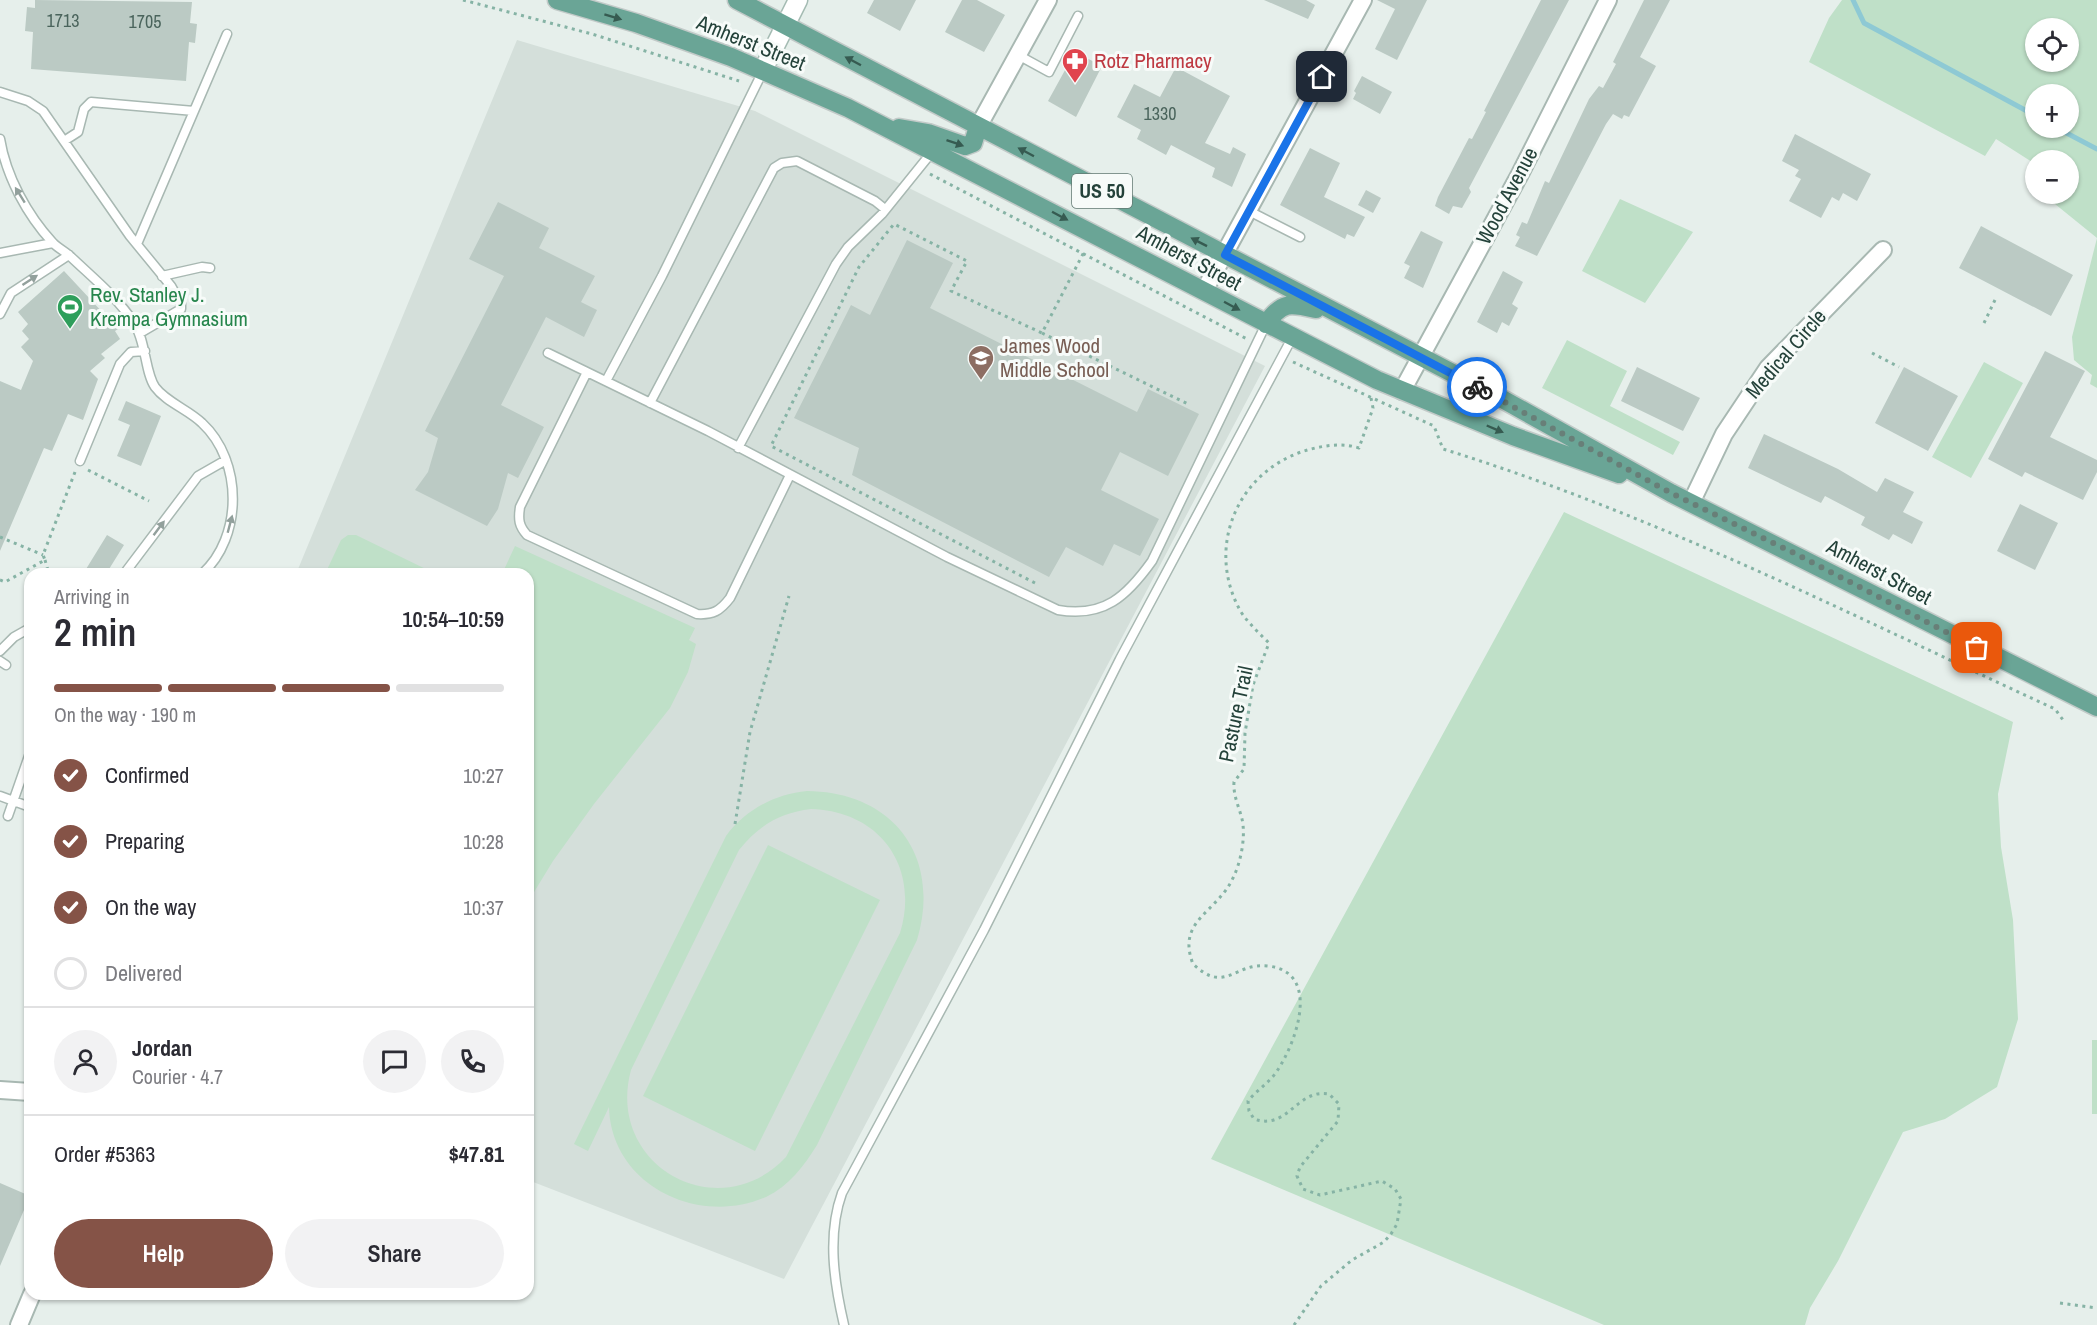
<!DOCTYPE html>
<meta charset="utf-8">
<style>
:root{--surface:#fff;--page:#f2f2f3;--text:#2b2b33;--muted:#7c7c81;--line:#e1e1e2;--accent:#855347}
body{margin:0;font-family:"Archivo Narrow",sans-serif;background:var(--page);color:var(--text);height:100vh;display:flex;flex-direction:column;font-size:22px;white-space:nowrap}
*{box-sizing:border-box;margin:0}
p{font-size:20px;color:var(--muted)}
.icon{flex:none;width:33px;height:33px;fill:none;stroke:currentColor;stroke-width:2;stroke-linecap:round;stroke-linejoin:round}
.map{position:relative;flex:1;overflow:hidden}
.side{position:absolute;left:24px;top:568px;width:510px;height:732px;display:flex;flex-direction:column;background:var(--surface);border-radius:18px;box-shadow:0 2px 4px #0004}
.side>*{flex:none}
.buttons{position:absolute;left:2025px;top:18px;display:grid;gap:12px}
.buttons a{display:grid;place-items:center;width:54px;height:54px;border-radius:50%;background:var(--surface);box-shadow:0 2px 4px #0004;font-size:30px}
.pin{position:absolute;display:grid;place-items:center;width:51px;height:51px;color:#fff;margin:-26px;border-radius:12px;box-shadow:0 3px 9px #0006}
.courier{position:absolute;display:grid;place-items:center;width:60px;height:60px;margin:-30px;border:4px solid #1a73e8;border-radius:50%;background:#fff;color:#222;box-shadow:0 2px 8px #0007}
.overview em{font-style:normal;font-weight:600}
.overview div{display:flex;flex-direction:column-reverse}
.overview{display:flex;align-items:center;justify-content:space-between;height:102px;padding:0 30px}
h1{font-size:39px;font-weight:600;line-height:45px}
.bar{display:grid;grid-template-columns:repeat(4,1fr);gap:9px 6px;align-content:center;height:72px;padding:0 30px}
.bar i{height:8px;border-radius:4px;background:var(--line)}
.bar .active{background:var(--accent)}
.bar p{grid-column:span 4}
.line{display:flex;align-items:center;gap:15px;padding:0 30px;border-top:2px solid var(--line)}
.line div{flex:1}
.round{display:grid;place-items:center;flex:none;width:63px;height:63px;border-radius:32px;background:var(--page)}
ol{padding:0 30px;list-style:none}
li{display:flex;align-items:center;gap:18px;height:66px}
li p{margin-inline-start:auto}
li .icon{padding:6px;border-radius:50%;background:var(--accent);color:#fff;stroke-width:4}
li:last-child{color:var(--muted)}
li i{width:33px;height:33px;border:3px solid var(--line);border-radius:50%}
.cta{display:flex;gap:12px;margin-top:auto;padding:12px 30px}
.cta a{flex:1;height:69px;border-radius:36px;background:var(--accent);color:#fff;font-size:24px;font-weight:600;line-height:69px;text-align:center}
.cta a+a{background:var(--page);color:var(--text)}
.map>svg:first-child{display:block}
</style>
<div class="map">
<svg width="2097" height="1325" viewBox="0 0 2097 1325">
<rect width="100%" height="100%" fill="#e6efeb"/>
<!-- built -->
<path fill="#d4dfda" d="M517 40 755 111 1265 366 784 1279 528 1180V574H296Z"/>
<!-- green -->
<path fill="#bfe0c8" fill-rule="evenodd" d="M1842 0H2097V388L2090 384 2092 375 2074 360 2072 337 2097 238 2055 204 2058 194H2068V160H2036L2035 164 1996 139 1985 156 1809 62 1829 18ZM2036 28H2068V62H2036ZM2036 94H2068V128H2036Z
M1620 199 1693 232 1645 303 1582 271Z
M1567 340 1627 371 1610 406 1680 442 1673 455 1542 388Z
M1984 362 2023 383 1971 478 1932 457Z
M1564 512 2013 722 1998 794 2001 847 2013 920 2018 1019 1997 1087 1945 1119 1903 1132 1838 1261 1810 1308 1805 1325H1604L1211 1159Z
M348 535H356L436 574H325L341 540Z
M515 546 695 628 689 640 696 644 688 672 670 708 594 804 553 861 528 902V574H502Z
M807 791C894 792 942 857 917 940L817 1145C804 1166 789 1186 766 1197 698 1227 611 1185 609 1107L588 1151 574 1144 726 836C745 810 775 794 807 791ZM811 809C881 811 920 868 900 933L786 1157C718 1229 605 1165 631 1070L739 850C759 825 780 813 811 809Z
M768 845 880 900 755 1151 643 1096Z
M2092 1040H2097V1114H2092Z"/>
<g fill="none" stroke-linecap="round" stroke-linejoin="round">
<!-- stream -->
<path stroke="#8ec9d4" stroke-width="5" d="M1853 0 1864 23 2036 116
M2057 128 2097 149"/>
</g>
<!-- building -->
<path fill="#bbcac4" d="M35 0 192 2 190 23 197 24 195 43 189 42 186 81 31 69 33 32 25 31 27 7 35 8Z
M874 0H916L900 31 867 13Z
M962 0H977L1005 15 984 52 945 32Z
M1264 0H1306L1315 5 1308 19Z
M1377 0H1427L1397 60 1375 49 1395 9Z
M1541 0H1569L1469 188 1471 192 1462 208 1453 206 1449 214 1435 206 1438 197 1469 138 1472 139 1486 112 1484 111Z
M1644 0H1670L1640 57 1656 66 1629 117 1624 115 1622 119 1613 114 1606 124 1537 256 1515 246 1520 237 1516 235 1522 222 1527 224 1545 181 1549 183 1589 99 1599 86 1603 88 1616 64 1613 62Z
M1075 52 1102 66 1076 117 1048 101Z
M1176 67 1230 96 1205 143 1230 154 1233 147 1246 154 1232 187 1212 177 1215 168 1171 145 1166 155 1137 139 1141 130 1117 117 1134 84 1160 97Z
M1362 76 1392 92 1380 114 1353 99 1356 93 1354 91Z
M1795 134 1871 174 1857 201 1843 193 1839 201 1832 197 1821 218 1789 201 1801 179 1795 176 1799 170 1782 161Z
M1310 148 1340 163 1324 197 1365 217 1354 237 1347 234 1345 239 1280 205Z
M1366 190 1381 198 1373 213 1358 205Z
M498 202 549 228 539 248 595 276 581 302 597 310 584 337 546 317 501 405 544 427 518 478 508 473 498 509 487 526 415 490 428 472 438 438 425 431 504 276 469 259Z
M1981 226 2073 275 2051 316 1959 268Z
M1421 231 1443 242 1423 288 1404 278 1410 266 1404 263Z
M907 240 953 263 930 308 1137 412 1148 389 1199 414 1168 476 1120 452 1101 490 1159 519 1140 556 1114 544 1103 566 1066 547 1049 577 852 475 859 448 794 418 851 305 870 315Z
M64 271 118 329 115 331 120 339 101 354 105 358 90 371 98 379 83 420 68 414 52 451 44 448 0 551V381L21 390 33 361 21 347 29 339 22 331 28 324 18 312Z
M1503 271 1523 282 1512 304 1518 308 1509 326 1502 322 1497 333 1477 322Z
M2045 351 2085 371 2050 437 2097 460V472L2083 500 2025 472 2022 477 1988 459Z
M1637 367 1700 398 1683 431 1621 401Z
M1904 367 1958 396 1928 451 1875 423Z
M126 401 161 416 141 466 117 456 130 425 118 420Z
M1764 434 1838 469 1877 492 1885 478 1914 492 1903 512 1923 522 1912 544 1893 534 1889 540 1861 525 1865 517 1825 496 1821 503 1748 468Z
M2020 504 2058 523 2035 570 1997 551Z
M107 535 124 545 106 574H83Z
M0 1183 30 1196 0 1266Z"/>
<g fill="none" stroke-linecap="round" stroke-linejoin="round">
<!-- lane casing -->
<g stroke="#a8b8b2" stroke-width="11">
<path id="lane" d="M1018 55 1049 72 1078 16
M0 92 28 101 43 111 130 236 171 286 181 304V309L140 333
M0 139C6 176 27 215 53 243 58 248 66 252 71 257 92 277 118 298 134 323 146 341 145 373 155 387 166 402 189 410 202 423 243 461 243 537 202 574
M64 141 78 132 84 109 91 102 194 111
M1249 211 1300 237
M137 244 227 34
M0 253 53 243
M162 276 202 267 210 268
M0 314 11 293 69 255
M548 353 708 431 947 557 1058 610C1104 618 1127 596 1152 561L1266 324
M587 372 520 507C518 520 519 526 527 535L697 614C713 615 720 611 730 598L790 475
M606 381 662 276 763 71
M650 403 774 168 782 163 797 161 875 201 885 209
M738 448 836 264 848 247 882 214 932 152
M80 461 120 364 131 352 145 351
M124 574 198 476 226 460
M0 651 14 637 30 628
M0 661 6 665
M0 796 30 807
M8 816 30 753
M844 1325C834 1282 827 1235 842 1193L984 930 1120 659 1292 338"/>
</g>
<!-- street casing -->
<g stroke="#a8b8b2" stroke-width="20">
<path id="street" d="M978 127 1048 0
M1204 291 1363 0
M1402 391 1520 174 1608 0
M1691 503 1724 434 1768 368 1883 250
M0 1090 30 1092
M19 1325 32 1294"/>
</g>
<!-- secondary casing -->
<g stroke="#a4bbb3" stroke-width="21">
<path id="secondary" d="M763 70 798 0"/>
</g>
<!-- primary casing -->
<g stroke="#c2cac8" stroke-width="21">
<path id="primary" d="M557 0 636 23 731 57 848 108 1377 380 1513 436 1619 474
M737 0 1504 400 1671 493 2097 707
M899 128 928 133 965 146 973 143 978 127
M1266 324C1282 301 1290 303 1316 309"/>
</g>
<!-- path -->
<path stroke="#86b3a5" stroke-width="3" stroke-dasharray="3 4.5" stroke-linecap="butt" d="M463 0 592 34 739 81
M930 174 1247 339
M1984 323 1995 300
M1042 333 1190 405
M1872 353 1899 367
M1293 362 1434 426 1443 449C1656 515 1853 616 2055 709L2063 720
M88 470 149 501
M0 537 43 555
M45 560 49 574
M0 580 5 582 45 560 43 555 75 472
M1035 583 771 446 859 267 894 224 967 261 951 291 1042 333 1084 252
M735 824 750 732 789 596
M2060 1303 2097 1308
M1294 1325 1321 1286 1352 1260 1384 1242 1391 1234 1397 1224 1401 1199 1395 1189 1382 1181 1320 1195 1303 1189 1297 1176 1300 1167 1338 1121 1339 1104 1329 1094C1297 1088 1288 1131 1254 1119L1249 1111 1248 1101C1257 1090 1269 1083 1277 1071 1296 1043 1322 972 1268 966 1234 962 1226 995 1193 964 1176 920 1217 913 1233 878 1241 862 1246 836 1242 819 1239 807 1233 795 1234 782L1244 769 1245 733 1253 685 1269 643C1259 633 1249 624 1241 612 1205 549 1236 473 1304 451 1321 446 1341 442 1359 448L1373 408 1371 398"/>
<!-- lane -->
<use href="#lane" stroke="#fff" stroke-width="8"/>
<!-- street -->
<use href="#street" stroke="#fff" stroke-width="16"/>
<!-- secondary -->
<use href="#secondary" stroke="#fff" stroke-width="18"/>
<!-- primary -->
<use href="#primary" stroke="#6aa596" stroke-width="18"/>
</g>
<!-- one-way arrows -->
<defs><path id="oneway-solid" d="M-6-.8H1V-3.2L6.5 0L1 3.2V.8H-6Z" transform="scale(1.5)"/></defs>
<g fill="#365b51">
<use href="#oneway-solid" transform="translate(613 17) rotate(17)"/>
<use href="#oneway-solid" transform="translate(853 61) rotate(-152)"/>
<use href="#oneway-solid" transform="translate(955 143) rotate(19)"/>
<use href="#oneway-solid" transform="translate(1026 152) rotate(-152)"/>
<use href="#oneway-solid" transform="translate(1060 216) rotate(28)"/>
<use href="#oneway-solid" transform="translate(1199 242) rotate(-153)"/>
<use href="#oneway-solid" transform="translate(1232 306) rotate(28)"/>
<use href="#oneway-solid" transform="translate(1495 429) rotate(23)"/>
</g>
<g fill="#92a09c">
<use href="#oneway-solid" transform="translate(20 195) rotate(-122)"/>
<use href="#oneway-solid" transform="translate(30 280) rotate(-33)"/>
<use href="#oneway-solid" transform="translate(230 524) rotate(-75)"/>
<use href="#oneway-solid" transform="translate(159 528) rotate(-53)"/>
</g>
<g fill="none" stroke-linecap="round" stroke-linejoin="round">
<!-- done -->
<path stroke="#687f78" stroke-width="6" stroke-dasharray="0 10.8" d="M1477 387 1671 493 1798 555 1977 648"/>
<!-- route -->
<path stroke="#1a73e8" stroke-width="8" d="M1322 77 1225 255 1477 387"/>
</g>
<!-- icons -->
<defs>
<g id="pharmacy-pin" transform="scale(1.35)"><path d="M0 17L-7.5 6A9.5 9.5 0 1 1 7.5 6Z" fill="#e0444e" stroke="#f7fbf9"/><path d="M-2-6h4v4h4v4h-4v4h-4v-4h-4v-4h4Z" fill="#fff"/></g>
<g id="stadium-pin" transform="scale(1.35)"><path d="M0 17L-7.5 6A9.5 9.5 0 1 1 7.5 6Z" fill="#2e9e5b" stroke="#f7fbf9"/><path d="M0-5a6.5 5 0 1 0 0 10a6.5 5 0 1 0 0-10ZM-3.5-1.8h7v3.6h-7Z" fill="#fff"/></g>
<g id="school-pin" transform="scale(1.35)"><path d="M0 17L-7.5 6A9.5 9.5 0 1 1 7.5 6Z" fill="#8d6e63" stroke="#f7fbf9"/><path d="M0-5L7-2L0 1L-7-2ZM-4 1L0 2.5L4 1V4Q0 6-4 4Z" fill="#fff"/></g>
</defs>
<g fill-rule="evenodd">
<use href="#pharmacy-pin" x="1075" y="61"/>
<use href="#stadium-pin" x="70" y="307"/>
<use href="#school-pin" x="981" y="358"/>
</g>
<g text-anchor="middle" stroke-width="6" stroke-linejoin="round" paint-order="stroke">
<!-- number labels -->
<g font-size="18" fill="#4a645c">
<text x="63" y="27">1713</text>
<text x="145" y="28">1705</text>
<text x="1160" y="120">1330</text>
</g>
<!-- shield labels -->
<rect fill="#f7fbf9" stroke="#637a73" stroke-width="1.5" x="1072" y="174" width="60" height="34" rx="4.5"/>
<g font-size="20" font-weight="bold" fill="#24423a">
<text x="1102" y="198">US 50</text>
</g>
<!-- street labels -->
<g font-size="21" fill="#24423a" stroke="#f7fbf9">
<text transform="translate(751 43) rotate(22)" y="7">Amherst Street</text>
<text transform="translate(1507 196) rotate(-62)" y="7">Wood Avenue</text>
<text transform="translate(1189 258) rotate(28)" y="7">Amherst Street</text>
<text transform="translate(1786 354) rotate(-49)" y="7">Medical Circle</text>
<text transform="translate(1879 572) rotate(28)" y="7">Amherst Street</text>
<text transform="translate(1236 714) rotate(-78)" y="7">Pasture Trail</text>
</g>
<!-- health labels -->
<g font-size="21" fill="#be3a42" stroke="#f7fbf9" text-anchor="start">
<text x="1094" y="68">Rotz Pharmacy</text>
</g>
<!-- leisure labels -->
<g font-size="21" fill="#27864d" stroke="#f7fbf9" text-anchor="start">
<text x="90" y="302">Rev. Stanley J.<tspan x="90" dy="24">Krempa Gymnasium</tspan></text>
</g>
<!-- education labels -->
<g font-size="21" fill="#785e54" stroke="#f7fbf9" text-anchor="start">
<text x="1000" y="353">James Wood<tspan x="1000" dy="24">Middle School</tspan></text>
</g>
</g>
</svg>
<div class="buttons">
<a><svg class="icon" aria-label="locate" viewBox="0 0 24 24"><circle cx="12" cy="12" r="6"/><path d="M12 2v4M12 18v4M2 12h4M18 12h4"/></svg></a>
<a>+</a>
<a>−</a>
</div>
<div class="pin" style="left:1977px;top:648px;background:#ea580c"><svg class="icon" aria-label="bag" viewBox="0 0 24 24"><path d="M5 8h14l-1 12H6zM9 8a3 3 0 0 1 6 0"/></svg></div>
<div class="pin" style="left:1322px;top:77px;background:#1f2937"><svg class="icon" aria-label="home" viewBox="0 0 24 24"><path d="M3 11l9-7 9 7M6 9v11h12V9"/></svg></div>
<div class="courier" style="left:1477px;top:387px"><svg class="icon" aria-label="bike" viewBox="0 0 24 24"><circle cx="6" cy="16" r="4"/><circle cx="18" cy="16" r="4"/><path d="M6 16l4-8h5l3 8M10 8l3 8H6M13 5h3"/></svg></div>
<section class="side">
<div class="overview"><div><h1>2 min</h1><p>Arriving in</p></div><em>10:54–10:59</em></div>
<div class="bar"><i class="active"></i><i class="active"></i><i class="active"></i><i></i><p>On the way · 190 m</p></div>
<ol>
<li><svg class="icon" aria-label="check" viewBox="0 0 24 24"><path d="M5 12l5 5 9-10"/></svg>Confirmed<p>10:27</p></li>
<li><svg class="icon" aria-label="check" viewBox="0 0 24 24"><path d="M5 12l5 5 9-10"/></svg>Preparing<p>10:28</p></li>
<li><svg class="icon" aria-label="check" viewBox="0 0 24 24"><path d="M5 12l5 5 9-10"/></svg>On the way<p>10:37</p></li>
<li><i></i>Delivered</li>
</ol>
<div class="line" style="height:108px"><a class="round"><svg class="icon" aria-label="person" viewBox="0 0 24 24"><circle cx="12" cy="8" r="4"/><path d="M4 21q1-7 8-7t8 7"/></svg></a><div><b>Jordan</b><p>Courier · 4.7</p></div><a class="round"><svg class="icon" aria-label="chat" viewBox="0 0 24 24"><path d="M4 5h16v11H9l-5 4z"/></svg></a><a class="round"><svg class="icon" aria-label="phone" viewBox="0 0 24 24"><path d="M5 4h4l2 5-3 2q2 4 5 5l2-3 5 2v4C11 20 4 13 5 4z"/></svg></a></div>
<div class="line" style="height:78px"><div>Order #5363</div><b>$47.81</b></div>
<div class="cta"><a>Help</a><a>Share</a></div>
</section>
</div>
